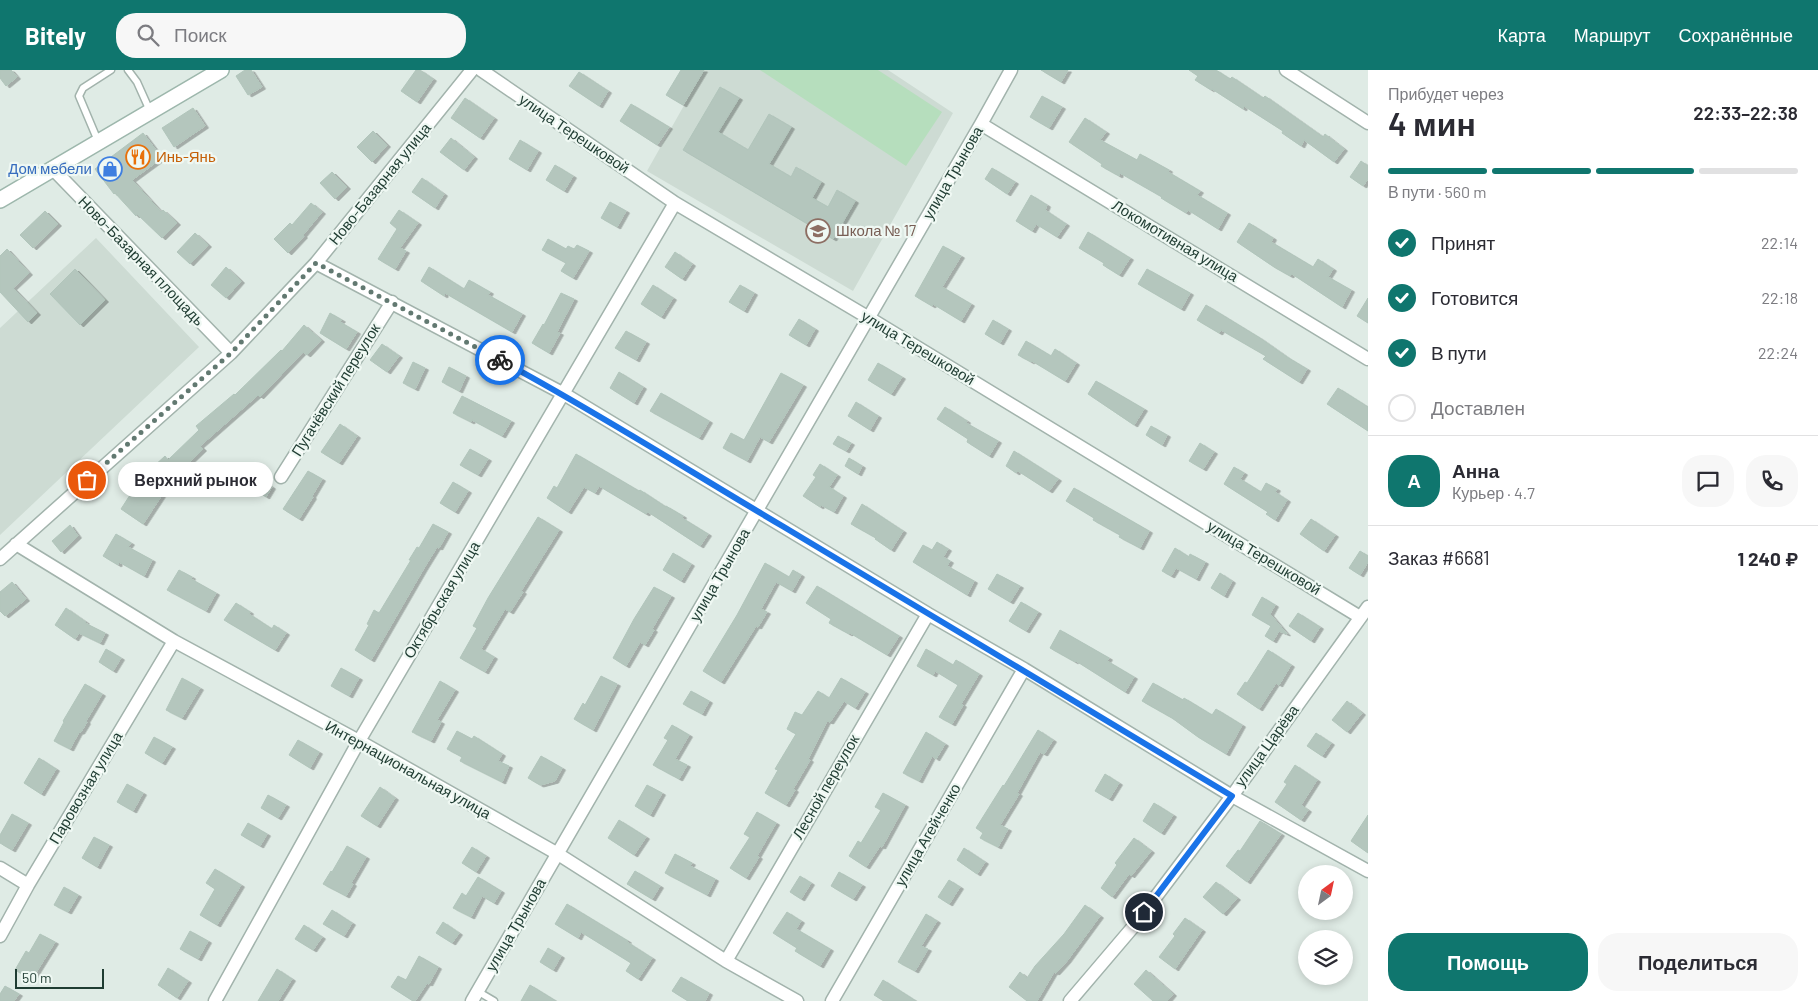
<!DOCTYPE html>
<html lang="ru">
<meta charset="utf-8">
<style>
:root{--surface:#fff;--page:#f7f7f7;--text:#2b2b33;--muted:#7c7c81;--line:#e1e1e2;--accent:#0f766e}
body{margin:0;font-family:Barlow,sans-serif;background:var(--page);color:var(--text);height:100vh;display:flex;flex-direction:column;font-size:19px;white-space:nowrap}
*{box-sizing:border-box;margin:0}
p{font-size:16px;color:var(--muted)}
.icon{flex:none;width:28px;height:28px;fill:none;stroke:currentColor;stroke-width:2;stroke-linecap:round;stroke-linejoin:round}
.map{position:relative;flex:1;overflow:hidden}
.details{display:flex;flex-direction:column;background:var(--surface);width:450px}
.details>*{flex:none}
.needle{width:32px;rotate:33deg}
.controls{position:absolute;left:1298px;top:795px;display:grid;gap:10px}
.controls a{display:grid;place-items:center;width:55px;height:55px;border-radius:50%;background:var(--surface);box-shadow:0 2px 8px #0003;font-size:25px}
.scale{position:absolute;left:15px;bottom:12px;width:89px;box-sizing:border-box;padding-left:5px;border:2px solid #1f3c32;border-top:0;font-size:14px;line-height:18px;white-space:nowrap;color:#1f3c32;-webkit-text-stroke:4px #eff8f3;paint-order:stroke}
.pin{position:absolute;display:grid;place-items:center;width:42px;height:42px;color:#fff;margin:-21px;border:2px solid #fff;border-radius:50%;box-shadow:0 1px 5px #0007}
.courier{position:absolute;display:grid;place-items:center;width:50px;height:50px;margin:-25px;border:4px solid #1a73e8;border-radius:50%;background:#fff;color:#222;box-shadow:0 1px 6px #0007}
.bubble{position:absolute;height:35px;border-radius:18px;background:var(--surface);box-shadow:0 2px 8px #0003;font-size:16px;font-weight:600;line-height:35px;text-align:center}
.head em{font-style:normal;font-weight:600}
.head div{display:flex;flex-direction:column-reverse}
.head{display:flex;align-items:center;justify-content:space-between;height:85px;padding:0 20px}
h1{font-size:32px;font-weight:600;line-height:38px}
.bar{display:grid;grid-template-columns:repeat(4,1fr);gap:8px 5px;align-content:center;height:60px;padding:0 20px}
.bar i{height:6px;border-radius:4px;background:var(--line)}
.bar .active{background:var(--accent)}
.bar p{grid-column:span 4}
.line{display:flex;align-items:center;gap:12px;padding:0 20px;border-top:1px solid var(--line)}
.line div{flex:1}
.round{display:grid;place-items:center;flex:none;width:52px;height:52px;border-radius:20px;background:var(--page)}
ol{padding:0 20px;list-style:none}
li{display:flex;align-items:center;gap:15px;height:55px}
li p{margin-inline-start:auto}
li .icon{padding:5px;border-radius:50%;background:var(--accent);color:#fff;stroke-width:4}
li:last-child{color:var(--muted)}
li i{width:28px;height:28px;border:2px solid var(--line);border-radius:50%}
.cta{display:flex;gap:10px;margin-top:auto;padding:10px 20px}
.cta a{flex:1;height:58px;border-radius:20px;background:var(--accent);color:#fff;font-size:20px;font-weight:600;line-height:58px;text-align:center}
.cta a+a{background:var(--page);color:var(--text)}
header{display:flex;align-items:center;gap:30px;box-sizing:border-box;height:70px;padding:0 25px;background:var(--accent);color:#fff}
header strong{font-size:24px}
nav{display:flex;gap:28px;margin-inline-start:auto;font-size:18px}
.search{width:350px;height:45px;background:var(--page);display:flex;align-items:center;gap:12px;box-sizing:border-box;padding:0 18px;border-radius:20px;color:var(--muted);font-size:19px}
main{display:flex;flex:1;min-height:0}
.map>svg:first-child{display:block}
</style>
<header>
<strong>Bitely</strong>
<div class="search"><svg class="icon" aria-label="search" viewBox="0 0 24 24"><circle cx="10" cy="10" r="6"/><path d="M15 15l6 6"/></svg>Поиск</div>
<nav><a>Карта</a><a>Маршрут</a><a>Сохранённые</a></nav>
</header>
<main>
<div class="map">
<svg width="1368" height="931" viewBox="0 0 1368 931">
<defs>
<filter id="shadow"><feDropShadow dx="3.5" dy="2" stdDeviation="0" flood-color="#0004"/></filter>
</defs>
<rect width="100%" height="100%" fill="#dfebe5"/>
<!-- built -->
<path fill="#cddbd3" d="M704 0H888L953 43 853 221 647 101Z
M96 168 199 277 0 465V258Z"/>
<!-- green -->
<path fill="#b6debd" d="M760 0H878L942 42 906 96Z"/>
<!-- building -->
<path fill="#b4c6bd" stroke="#b1c5bb" filter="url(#shadow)" d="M0 0H11L17 7 6 16 0 8Z
M245 0H251L262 17 248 25 236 6Z
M416 0H420L433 9 417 32 401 21Z
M681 0H704L683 35 666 25Z
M1041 0H1068L1061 12Z
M1189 0H1216L1230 9 1232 7 1263 28 1265 26 1323 67 1325 64 1344 79 1334 92 1304 70 1301 76 1282 63 1283 61 1244 36 1243 39 1212 19 1211 20 1195 10 1198 6Z
M579 2 608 21 599 36 569 16Z
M720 17 739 28 718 62 748 80 769 44 791 57 769 94 791 107 796 97 821 112 812 128 828 137 837 120 855 131 833 169 683 80Z
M1042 26 1062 37 1049 58 1030 47Z
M465 28 494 48 480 68 451 48Z
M631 34 669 57 657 75 620 51Z
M193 38 205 56 174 77 162 58Z
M1085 48 1106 62 1100 70 1137 90 1140 84 1169 100 1168 102 1200 121 1197 125 1227 143 1218 159 1188 140 1186 143 1161 128 1162 127 1120 103 1119 106 1101 96 1102 94 1069 72Z
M373 61 387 75 372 92 357 77Z
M143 63 162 88 132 110 161 142 163 140 177 153 162 168 137 144 136 146 115 123 114 124 95 99Z
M451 68 474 87 464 100 440 82Z
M520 70 538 81 527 100 509 89Z
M1361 91 1368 96V109L1363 116 1350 107Z
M555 95 573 106 564 121 546 110Z
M992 98 1015 112 1007 124 985 109Z
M332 102 347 117 335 129 320 113Z
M422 108 444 124 435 138 412 122Z
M1031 125 1047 135 1045 140 1066 154 1057 167 1036 154 1032 161 1016 151Z
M610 132 626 141 617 157 601 148Z
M311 133 322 142 303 165 304 166 288 183 274 169 290 153 292 155Z
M399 140 418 153 400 178 406 181 395 199 378 189 397 159 390 153Z
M45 141 58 154 33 178 20 165Z
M1249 153 1273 168 1271 172 1313 197 1318 189 1333 199 1328 207 1351 220 1342 237 1292 204 1290 206 1274 197 1237 172Z
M1088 162 1130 188 1119 205 1103 195 1104 193 1079 178Z
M195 163 208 175 190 194 177 182Z
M548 169 566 179 568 176 574 179 577 175 589 181 573 208 561 201 566 193 542 180Z
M943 176 961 186 942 217 971 234 961 251 933 234 932 236 915 226Z
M7 179 29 203 13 218 37 243 28 252 0 222V186Z
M675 182 692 194 682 209 665 197Z
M226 197 241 211 226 228 211 215Z
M429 197 464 219 469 210 490 222 488 225 522 244 512 262 445 223 444 226 421 211Z
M75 199 105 230 80 255 50 224Z
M1147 199 1190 223 1181 239 1138 214Z
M653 215 673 228 661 247 641 234Z
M740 215 754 223 744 241 729 232Z
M561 223 574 229 557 262 560 263 549 283 532 273 543 254 544 255Z
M1368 228V253L1357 246Z
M1206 235 1260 268 1287 287 1307 299 1299 312 1263 289 1266 286 1221 260 1219 263 1197 250Z
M330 243 342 250 340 252 357 262 346 279 320 263Z
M799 249 815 259 806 275 789 265Z
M993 250 1008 259 1000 273 985 264Z
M304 255 321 270 307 285 303 282 260 327 258 325 200 376 203 379 158 422 162 425 143 454 121 439 141 408 165 386 168 390 199 360 196 356 234 324 235 325 281 280 282 281Z
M626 261 646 272 636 290 615 278Z
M1026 271 1051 286 1055 279 1076 293 1065 311 1032 291 1031 292 1018 285Z
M382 274 399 286 387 302 370 290Z
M413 292 425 298 415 319 403 313Z
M878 293 902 307 891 324 868 310Z
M449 297 466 306 459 321 442 312Z
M619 302 643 317 634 333 610 318Z
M781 303 803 315 769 372 760 367 747 391 723 378 731 363 744 370Z
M1096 311 1144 339 1134 355 1088 324Z
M1338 318 1368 337V361L1327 334Z
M661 323 709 351 699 368 650 341Z
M462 326 511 351 502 366 472 350 471 352 453 343Z
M856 332 878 346 870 360 848 346Z
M945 337 967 351 966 353 998 371 989 386 967 372 968 369 937 349Z
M340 354 357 366 339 393 321 382Z
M1151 356 1167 365 1162 375 1146 365Z
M838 366 851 373 846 381 833 374Z
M1200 373 1214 382 1203 399 1189 391Z
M470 379 488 389 478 405 460 395Z
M1014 381 1058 409 1049 421 1018 401 1016 403 1006 396Z
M576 384 639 421 640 420 666 437V436L683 446 682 448 708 464 700 476 648 442 646 444 599 416 595 423 584 417 568 442 547 428 554 416 557 418Z
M849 388 862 396 858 404 845 396Z
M820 394 837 405 829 417 843 426 834 442 821 435 820 437 803 426 816 407 813 405Z
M1234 397 1244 403 1240 409 1261 422 1266 413 1277 419 1275 422 1287 430 1275 450 1266 444 1268 442 1224 414Z
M308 401 322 409 312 426 313 427 299 449 283 439Z
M250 402 272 417 266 427 244 412Z
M453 412 468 421 455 442 440 433Z
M1074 418 1149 461 1140 478 1119 467 1120 465 1093 450 1094 448 1066 431Z
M862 434 903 461 891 480 875 469 876 468 851 454Z
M538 447 559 460 521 521 523 522 510 542 505 539 481 579 494 587 485 602 460 588 477 558 473 556 488 528Z
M1311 449 1335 465 1324 481 1300 464Z
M433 454 448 462 439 478 437 477 424 498 371 590 355 580 369 555 367 554 374 540 379 543 411 490H409L417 477 419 478Z
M70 455 78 466 61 482 52 471Z
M116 464 131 473 128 477 152 490 144 506 119 492 118 495 103 486Z
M937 472 948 479 943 487 950 491 947 496 974 511 967 525 913 492 923 475 932 480Z
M1175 478 1189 487 1190 484 1205 492 1196 509 1176 498 1171 506 1162 501Z
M1360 481 1368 486V492L1360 505 1349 498Z
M673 483 691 494 681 511 663 500Z
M765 493 789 507 793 500 801 505 792 521 776 512 761 539 767 542 758 557 756 556 721 612 703 601 737 545Z
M179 500 192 507 191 509 216 523 206 541 167 520Z
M1220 503 1232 511 1224 526 1211 518Z
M997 504 1020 516 1010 532 988 519Z
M12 512 26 529 5 546 0 541V522Z
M817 516 899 566 887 585 850 563 849 564 829 553 831 549 806 533Z
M654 517 671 526 652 559 654 560 645 575 640 572 626 596 613 588 634 549Z
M1262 527 1275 535 1270 544 1287 564 1279 561 1273 571 1265 566 1271 556 1252 545Z
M1021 532 1038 542 1026 561 1009 551Z
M236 533 250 542 249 544 272 559 274 555 286 563 275 580 224 550Z
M66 538 86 552 85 553 105 563 100 573 79 563 75 569 55 555Z
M1298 543 1320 557 1311 571 1289 556Z
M1060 560 1109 588 1107 591 1134 607 1125 622 1076 591 1075 592 1050 578Z
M106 579 121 588 113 601 99 592Z
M926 579 953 595 956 590 979 604 961 634 963 635 952 654 939 647 958 615 935 601 933 605 917 596Z
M1268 580 1291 595 1279 615 1276 613 1259 639 1237 624 1245 612 1247 613Z
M341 598 359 608 349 626 331 616Z
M601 606 617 614 593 660 574 649 583 633 585 635Z
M182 608 200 618 182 648 166 640Z
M841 608 865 622 855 638 844 631 830 652 827 651 808 689 810 690 793 719 795 720 786 735 765 723 778 700 775 699 796 664 787 659 795 642 802 645 818 621 829 628Z
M440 611 455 620 437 650 441 652 431 671 412 662Z
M1153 613 1183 630 1184 628 1212 645 1216 639 1242 655 1226 684 1198 667 1172 648 1142 631Z
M85 614 102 624 86 651 87 652 81 662H79L70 679 54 671 64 652 63 651Z
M691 621 709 631 702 644 683 634Z
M1347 631 1362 643 1347 662 1332 650Z
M672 655 689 665 675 689 687 695 679 709 653 695 668 670 664 668Z
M1038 660 1053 670 1044 684 1040 682 1017 723 1019 724 1000 755 1008 759 998 777 980 768 983 763 976 758 1003 715 1004 716Z
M457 661 472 669 474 666 502 684 498 691 509 696 502 712 460 691 462 687 447 679Z
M926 662 945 674 936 689 932 686 919 711 903 703Z
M1316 663 1331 673 1322 686 1307 676Z
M154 667 172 677 162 693 145 683Z
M298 670 319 682 310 698 289 685Z
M541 686 562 698 555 711 540 715 528 708Z
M39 688 56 699 41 724 24 713Z
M1295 695 1317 710 1301 735 1308 740 1301 750 1275 732 1287 714 1284 712Z
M1105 704 1119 713 1109 729 1095 721Z
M127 714 143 723 133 741 117 732Z
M647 715 662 723 650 745 635 736Z
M380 717 395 728 377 756 361 746Z
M883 723 905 735 882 777 880 776 866 797 849 786 858 771 861 773 881 740 875 737Z
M268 725 286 735 278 748 261 738Z
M1154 733 1173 745 1161 763 1143 751Z
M757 742 776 753 757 786 759 787 746 808 730 798 750 767 744 764Z
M12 744 28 753 12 780 0 773V765Z
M1368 745V783L1351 771Z
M619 750 646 767 634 785 608 768Z
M1260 751 1281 764 1247 812 1226 796 1238 780 1240 781Z
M248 753 267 764 260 776 241 765Z
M94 767 109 775 97 797 82 788Z
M1134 768 1151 781 1131 806 1129 804 1112 827 1101 818 1117 795 1115 793Z
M347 776 366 787 351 813 353 814 346 826 323 814 331 801 332 802Z
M472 777 486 786 476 802 462 793Z
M964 778 985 792 977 804 957 790Z
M675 784 692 793 690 796 715 809 707 825 665 803Z
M215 799 241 815 217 855 200 845 215 819 206 813Z
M635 801 660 816 652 829 627 814Z
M839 802 862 815 853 829 831 816Z
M800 806 811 813 801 829 790 822Z
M478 807 501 821 494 833 482 826 471 847 453 838 462 823 466 826Z
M949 810 960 817 949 834 938 827Z
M1216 812 1237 828 1223 844 1203 827Z
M64 817 78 825 68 842 54 835Z
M567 834 628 871 627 872 652 888 638 909 626 901 631 893 581 862 578 868 555 854Z
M1085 835 1100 846 1067 891 1056 903 1054 902 1037 931H1027L1009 917 1020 902 1027 908 1035 896 1064 864Z
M332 840 352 853 344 866 323 854Z
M787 842 801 851 796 859 830 879 820 896 795 881 797 878 773 863Z
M926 844 937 851 921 876 928 879 915 901 898 892Z
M1185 848 1202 860 1175 899 1159 887 1175 866 1173 864Z
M443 852 459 863 452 873 436 863Z
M304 855 322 867 313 880 295 869Z
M190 861 208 871 198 889 180 879Z
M40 864 55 872 32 909 15 900 26 881 29 883Z
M548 878 561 886 553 900 540 892Z
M419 886 438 897 429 914 427 913 415 931H413L391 917 398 906 406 910Z
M168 898 188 911 177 928 158 915Z
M277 899 292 909 278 931H258Z
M1146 900 1173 924 1167 931H1153L1134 914Z
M681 907 709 923 705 931H688L672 921Z
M883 910 916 931H884L874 925Z
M530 915 556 931H521Z
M5 916 19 924 14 931H0V924Z"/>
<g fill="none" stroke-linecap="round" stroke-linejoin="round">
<!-- lane casing -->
<g stroke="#a2b3ac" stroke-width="9">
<path id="lane" d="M128 0 137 12 150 41
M98 71 79 26 83 18 111 0
M477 921 494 931"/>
</g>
<!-- street casing -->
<g stroke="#a2b3ac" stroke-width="15">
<path id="street" d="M481 0 675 133 869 248 1360 547
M1286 0 1368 53
M981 54 1368 289
M52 98 231 283
M316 193 564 324 928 544 1024 599 1232 726 1368 801
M281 407 392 232
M16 474 174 571 359 671 558 784 726 891 797 931
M0 489 231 283 316 193 472 0
M0 798 28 815
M0 866 28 815 174 571
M726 891 928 544
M215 931 359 671 675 133
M472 931 981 54 1011 0
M832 931 1024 599
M1070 931 1133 857 1232 726 1368 537"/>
</g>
<!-- secondary casing -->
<g stroke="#9db7ac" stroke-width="18">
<path id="secondary" d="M0 130 221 0"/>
</g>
<!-- lane -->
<use href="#lane" stroke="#fff" stroke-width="6"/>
<!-- street -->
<use href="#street" stroke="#fff" stroke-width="12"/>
<!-- secondary -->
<use href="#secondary" stroke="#fff" stroke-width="15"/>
</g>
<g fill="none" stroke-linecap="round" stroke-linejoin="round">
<!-- done -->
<path stroke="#627971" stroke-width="5" stroke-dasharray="0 9" d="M87 410 231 283 316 193 500 290"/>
<!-- route -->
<path stroke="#1a73e8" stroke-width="6" d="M500 290C597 342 689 401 784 457 933 547 1083 636 1232 726L1144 842"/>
</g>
<!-- icons -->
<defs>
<g id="restaurant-ring" transform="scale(1.25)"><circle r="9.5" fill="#eff8f3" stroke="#e8710a" stroke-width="1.5"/><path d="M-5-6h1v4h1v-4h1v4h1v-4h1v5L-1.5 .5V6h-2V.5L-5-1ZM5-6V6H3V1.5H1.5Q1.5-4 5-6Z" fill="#e8710a"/></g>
<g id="shop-ring" transform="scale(1.25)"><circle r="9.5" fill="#eff8f3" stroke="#3f7fe0" stroke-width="1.5"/><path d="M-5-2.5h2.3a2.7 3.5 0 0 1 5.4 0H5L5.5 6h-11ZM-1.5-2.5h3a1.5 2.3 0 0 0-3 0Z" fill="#3f7fe0"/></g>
<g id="school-ring" transform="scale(1.25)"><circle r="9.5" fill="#eff8f3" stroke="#8d6e63" stroke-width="1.5"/><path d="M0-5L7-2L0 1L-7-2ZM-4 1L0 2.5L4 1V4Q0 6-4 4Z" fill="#8d6e63"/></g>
</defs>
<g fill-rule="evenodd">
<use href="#restaurant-ring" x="138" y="87"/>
<use href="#shop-ring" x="110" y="99"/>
<use href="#school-ring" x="818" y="161"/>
</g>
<g text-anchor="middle" stroke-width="4.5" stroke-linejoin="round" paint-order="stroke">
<!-- street labels -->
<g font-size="15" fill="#1f3c32" stroke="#eff8f3">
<text transform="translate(574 64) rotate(34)" y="5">улица Терешковой</text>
<text transform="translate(953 103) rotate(-60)" y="5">улица Трынова</text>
<text transform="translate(380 114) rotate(-51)" y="5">Ново-Базарная улица</text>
<text transform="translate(1175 171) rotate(31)" y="5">Локомотивная улица</text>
<text transform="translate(141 191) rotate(46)" y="5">Ново-Базарная площадь</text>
<text transform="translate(918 278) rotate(31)" y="5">улица Терешковой</text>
<text transform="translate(336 320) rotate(-58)" y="5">Пугачёвский переулок</text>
<text transform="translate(1264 488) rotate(31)" y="5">улица Терешковой</text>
<text transform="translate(720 505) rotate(-60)" y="5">улица Трынова</text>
<text transform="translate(442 530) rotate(-59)" y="5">Октябрьская улица</text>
<text transform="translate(1267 676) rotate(-54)" y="5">улица Царёва</text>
<text transform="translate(408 700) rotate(29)" y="5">Интернациональная улица</text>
<text transform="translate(826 717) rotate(-60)" y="5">Лесной переулок</text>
<text transform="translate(86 718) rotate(-59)" y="5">Паровозная улица</text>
<text transform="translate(928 765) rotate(-60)" y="5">улица Агейченко</text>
<text transform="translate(516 855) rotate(-60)" y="5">улица Трынова</text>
</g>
<!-- food labels -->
<g font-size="15" fill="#c56008" stroke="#eff8f3" text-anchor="start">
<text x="156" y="92">Инь-Янь</text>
</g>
<!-- shop labels -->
<g font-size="15" fill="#366cbe" stroke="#eff8f3" text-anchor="end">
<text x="92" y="104">Дом мебели</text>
</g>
<!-- education labels -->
<g font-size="15" fill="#785e54" stroke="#eff8f3" text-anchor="start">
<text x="836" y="166">Школа № 17</text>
</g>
</g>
</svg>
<div class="controls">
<a><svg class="needle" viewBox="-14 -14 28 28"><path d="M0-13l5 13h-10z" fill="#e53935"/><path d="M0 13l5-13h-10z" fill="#7c7c81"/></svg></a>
<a><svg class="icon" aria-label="layers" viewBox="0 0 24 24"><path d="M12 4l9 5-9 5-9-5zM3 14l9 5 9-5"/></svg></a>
</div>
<div class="scale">50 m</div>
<div class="pin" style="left:87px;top:410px;background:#ea580c"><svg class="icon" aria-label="bag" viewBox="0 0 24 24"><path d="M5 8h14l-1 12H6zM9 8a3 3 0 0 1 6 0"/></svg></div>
<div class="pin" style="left:1144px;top:842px;background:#1f2937"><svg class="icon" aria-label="home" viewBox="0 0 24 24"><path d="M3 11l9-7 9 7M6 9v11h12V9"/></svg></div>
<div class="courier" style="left:500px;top:290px"><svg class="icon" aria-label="bike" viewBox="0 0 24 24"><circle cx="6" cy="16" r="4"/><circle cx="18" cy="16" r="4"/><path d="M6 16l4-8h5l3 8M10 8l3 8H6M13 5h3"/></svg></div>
<div class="bubble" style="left:118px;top:392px;width:155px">Верхний рынок</div>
</div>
<section class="details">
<div class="head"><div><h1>4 мин</h1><p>Прибудет через</p></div><em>22:33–22:38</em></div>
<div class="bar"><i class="active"></i><i class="active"></i><i class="active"></i><i></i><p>В пути · 560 m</p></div>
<ol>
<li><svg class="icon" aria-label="check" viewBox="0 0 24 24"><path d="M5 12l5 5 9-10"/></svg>Принят<p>22:14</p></li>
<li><svg class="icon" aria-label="check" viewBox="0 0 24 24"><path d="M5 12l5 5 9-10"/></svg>Готовится<p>22:18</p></li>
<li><svg class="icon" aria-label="check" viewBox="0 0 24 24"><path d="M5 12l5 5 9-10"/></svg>В пути<p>22:24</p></li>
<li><i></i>Доставлен</li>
</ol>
<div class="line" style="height:90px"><b class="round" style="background:var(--accent);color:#fff">А</b><div><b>Анна</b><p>Курьер · 4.7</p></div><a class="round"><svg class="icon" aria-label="chat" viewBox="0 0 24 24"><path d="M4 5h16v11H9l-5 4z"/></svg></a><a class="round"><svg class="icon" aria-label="phone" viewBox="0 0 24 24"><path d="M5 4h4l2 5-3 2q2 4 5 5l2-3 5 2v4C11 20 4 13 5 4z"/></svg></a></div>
<div class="line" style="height:65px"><div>Заказ #6681</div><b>1 240 ₽</b></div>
<div class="cta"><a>Помощь</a><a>Поделиться</a></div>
</section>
</main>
